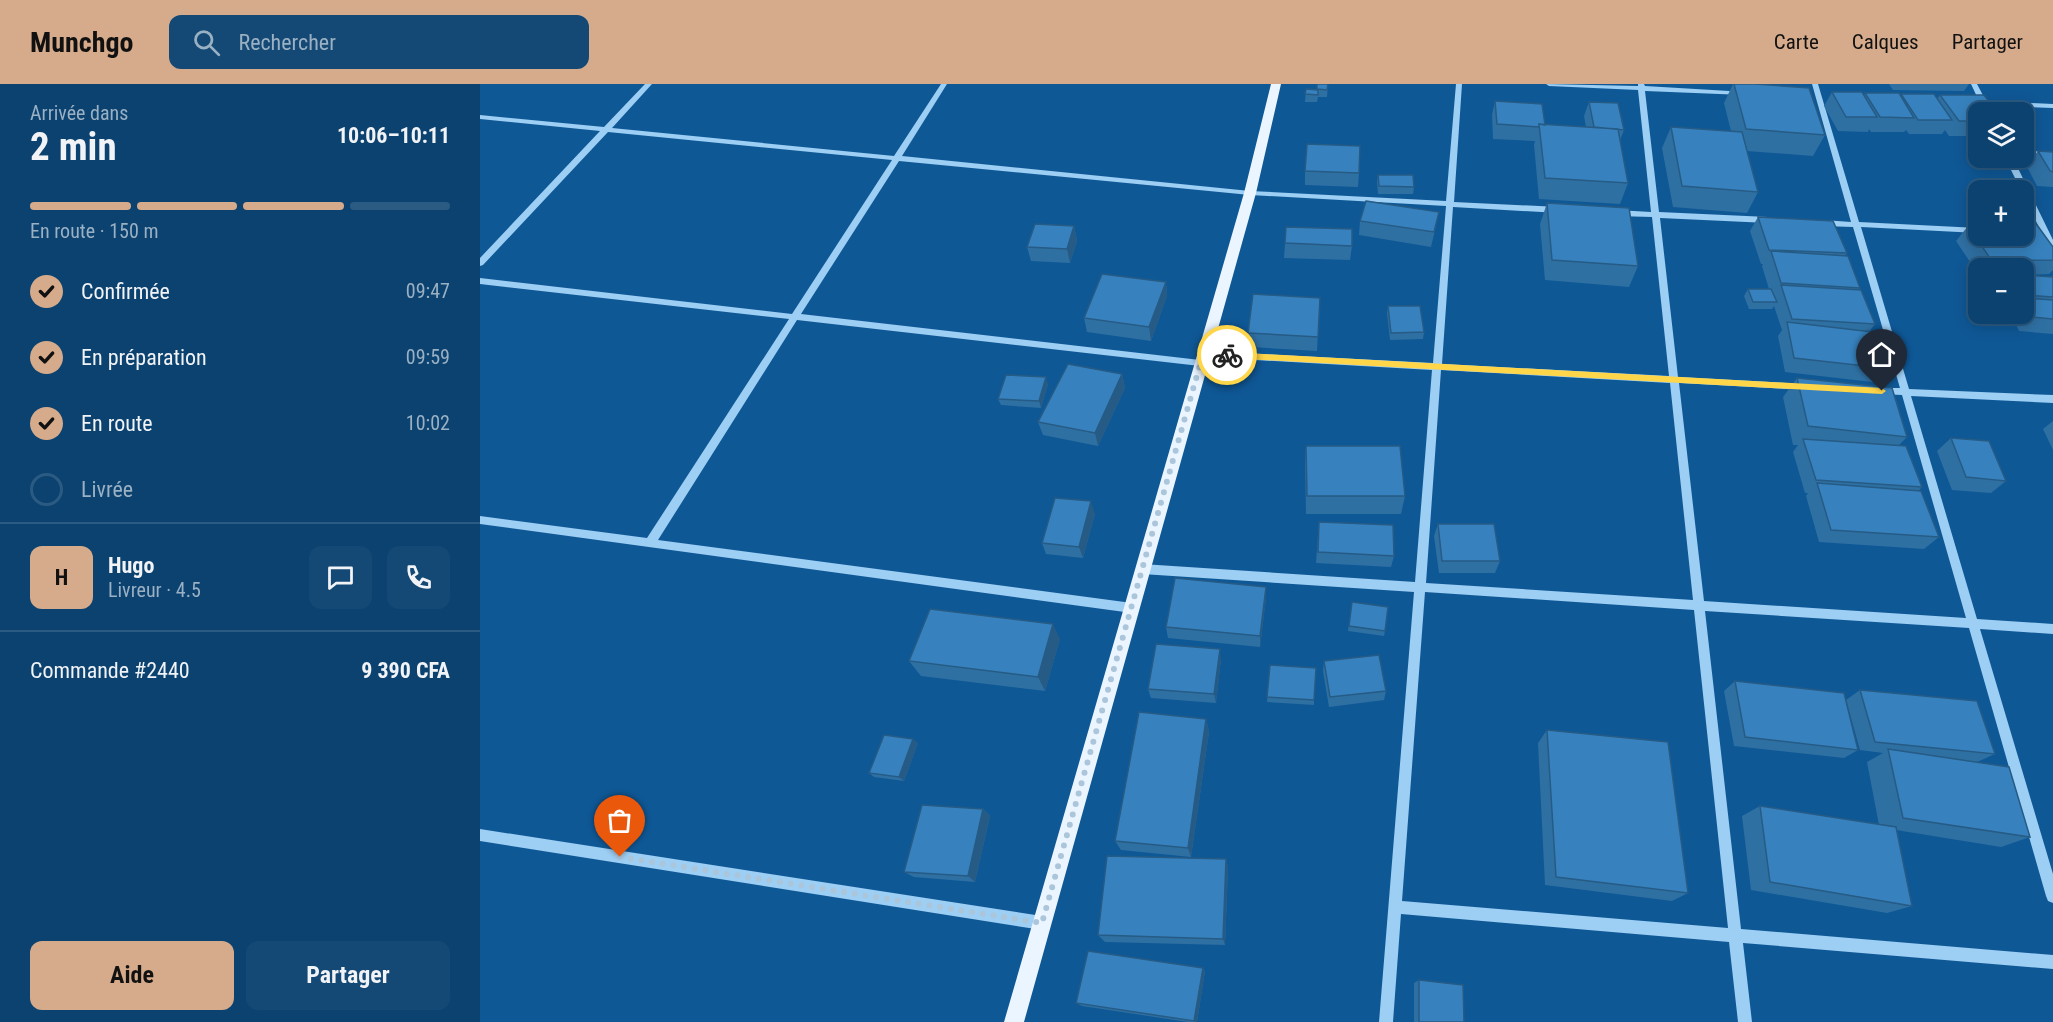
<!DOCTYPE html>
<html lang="fr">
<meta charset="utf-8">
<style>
:root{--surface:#0b4270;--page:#144975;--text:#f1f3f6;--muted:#9ab0c3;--line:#2b5b83;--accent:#d6ab8b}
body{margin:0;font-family:"Roboto Condensed",sans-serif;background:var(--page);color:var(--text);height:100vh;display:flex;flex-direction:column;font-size:22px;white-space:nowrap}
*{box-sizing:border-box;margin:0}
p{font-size:20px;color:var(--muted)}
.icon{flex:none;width:33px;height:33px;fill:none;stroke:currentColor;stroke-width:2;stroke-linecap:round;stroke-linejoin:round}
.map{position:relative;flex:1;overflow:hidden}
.sheet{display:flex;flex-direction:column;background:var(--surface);width:480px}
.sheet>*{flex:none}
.controls{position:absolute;left:1488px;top:18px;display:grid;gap:12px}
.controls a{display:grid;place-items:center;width:66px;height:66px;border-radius:12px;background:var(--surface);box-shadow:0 3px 15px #0003,0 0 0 2px var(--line);font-size:30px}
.pin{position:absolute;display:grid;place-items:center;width:51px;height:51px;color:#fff;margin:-62px -26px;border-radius:50% 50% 50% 0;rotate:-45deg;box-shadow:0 0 6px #0007}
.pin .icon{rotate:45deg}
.courier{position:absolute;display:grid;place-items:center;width:60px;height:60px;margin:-30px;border:4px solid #ffd54a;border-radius:50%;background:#fff;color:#222;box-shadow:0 2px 8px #0007}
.overview em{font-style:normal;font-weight:700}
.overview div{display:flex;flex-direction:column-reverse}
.overview{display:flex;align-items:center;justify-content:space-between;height:102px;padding:0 30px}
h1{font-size:39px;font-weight:700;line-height:45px}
.bar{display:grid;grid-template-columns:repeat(4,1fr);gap:9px 6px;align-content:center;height:72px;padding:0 30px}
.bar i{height:8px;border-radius:4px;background:var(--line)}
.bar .current{background:var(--accent)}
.bar p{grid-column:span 4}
.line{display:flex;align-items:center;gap:15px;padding:0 30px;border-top:2px solid var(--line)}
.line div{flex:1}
.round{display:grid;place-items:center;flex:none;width:63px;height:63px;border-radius:12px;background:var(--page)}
ol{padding:0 30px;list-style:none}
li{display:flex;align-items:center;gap:18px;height:66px}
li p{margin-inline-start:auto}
li .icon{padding:6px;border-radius:50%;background:var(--accent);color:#111;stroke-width:4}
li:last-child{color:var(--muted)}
li i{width:33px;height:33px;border:3px solid var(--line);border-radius:50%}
.action{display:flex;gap:12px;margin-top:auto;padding:12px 30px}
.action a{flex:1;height:69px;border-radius:12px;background:var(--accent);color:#111;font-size:24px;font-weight:700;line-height:69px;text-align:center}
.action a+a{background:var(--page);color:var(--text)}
header{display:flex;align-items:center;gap:36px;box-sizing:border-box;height:84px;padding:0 30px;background:var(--accent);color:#111}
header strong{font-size:28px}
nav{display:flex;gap:33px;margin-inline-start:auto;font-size:21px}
.search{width:420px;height:54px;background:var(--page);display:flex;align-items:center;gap:15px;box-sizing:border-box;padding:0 21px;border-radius:12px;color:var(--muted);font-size:22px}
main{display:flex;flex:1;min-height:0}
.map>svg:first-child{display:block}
</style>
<header>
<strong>Munchgo</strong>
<div class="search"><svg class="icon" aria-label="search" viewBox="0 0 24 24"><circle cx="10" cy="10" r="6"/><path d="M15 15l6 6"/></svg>Rechercher</div>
<nav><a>Carte</a><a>Calques</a><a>Partager</a></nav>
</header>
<main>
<section class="sheet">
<div class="overview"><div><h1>2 min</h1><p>Arrivée dans</p></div><em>10:06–10:11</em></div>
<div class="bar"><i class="current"></i><i class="current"></i><i class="current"></i><i></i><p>En route · 150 m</p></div>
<ol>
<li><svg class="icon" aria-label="check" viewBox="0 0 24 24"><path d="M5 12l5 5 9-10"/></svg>Confirmée<p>09:47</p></li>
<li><svg class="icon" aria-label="check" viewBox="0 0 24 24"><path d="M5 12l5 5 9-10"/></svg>En préparation<p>09:59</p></li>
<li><svg class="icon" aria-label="check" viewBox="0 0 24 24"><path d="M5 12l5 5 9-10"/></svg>En route<p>10:02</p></li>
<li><i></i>Livrée</li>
</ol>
<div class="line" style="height:108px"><b class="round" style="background:var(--accent);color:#111">H</b><div><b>Hugo</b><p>Livreur · 4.5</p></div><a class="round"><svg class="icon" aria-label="chat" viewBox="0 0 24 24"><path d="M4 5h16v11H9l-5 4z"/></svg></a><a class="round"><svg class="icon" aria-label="phone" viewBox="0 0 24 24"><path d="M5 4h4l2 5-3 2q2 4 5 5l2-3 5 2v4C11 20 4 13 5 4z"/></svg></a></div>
<div class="line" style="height:78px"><div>Commande #2440</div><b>9 390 CFA</b></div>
<div class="action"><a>Aide</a><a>Partager</a></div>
</section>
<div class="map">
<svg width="1573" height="938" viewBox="0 0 1573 938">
<rect width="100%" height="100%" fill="#0f5896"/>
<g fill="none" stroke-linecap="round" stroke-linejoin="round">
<!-- minor -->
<path fill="#9dcef4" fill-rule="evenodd" d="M165 0H172L132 44 414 72 461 0H467L422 72 770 107 966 117 976 0H982L974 118 1079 123 1083 126 1079 129 973 123 962 280 1189 292 1172 133 1136 132 1132 129 1136 126 1171 128 1158 6 1069 2 1066 0 1158 2V0H1164L1165 2 1266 8 1268 9 1264 11 1165 7 1179 128 1288 133 1292 136 1288 139 1180 134 1198 293 1325 300 1330 303 1325 306 1199 299 1224 517 1486 534 1422 311 1400 310 1395 307 1400 304H1420L1373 143 1343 142 1339 139 1343 136 1371 138 1332 0H1338L1379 138 1498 144V149L1381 143 1429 305 1573 311V319L1431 312 1497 535 1573 540V550L1500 545 1573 790V819L1568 817 1566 812 1489 544 1225 527 1261 845 1573 871V885L1263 859 1272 938H1258L1249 858 921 830 913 938H899L934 508 662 490 658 488 657 485 658 482 662 480 935 498 952 286 723 273 719 270 723 267 953 279 966 122 770 111 419 77 321 230 720 276 725 279 723 281 720 282 317 236 178 456 652 519 656 521 657 524 656 527 652 529 0 440V432L167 454 309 235 0 200V194L312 230 412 76 128 48 3 181 0 182V174L120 47 0 35V31L124 43ZM961 286 1190 299 1213 516 946 499ZM945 508 1214 526 1248 844 922 817Z
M1491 0H1497L1506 17 1573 20V24L1508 22 1512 28H1505L1501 21 1491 19 1499 17Z
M1544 67 1573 68V72L1544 71Z
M1525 74H1533L1573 156V167L1569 164 1544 112V106H1541Z
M0 745 562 832 567 834 569 839 567 844 562 846 0 757Z"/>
<!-- major -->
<path fill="#ebf5ff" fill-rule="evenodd" d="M791 0H801L776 109 544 938H524L764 109Z"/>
</g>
<!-- wall -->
<path fill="#2f70a3" d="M848 0 847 13H838L837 18H825L826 5H837Z
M1253 0H1275L1345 51 1333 72 1267 67 1278 108 1267 129 1193 123 1182 64 1191 43 1251 47 1244 19Z
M1409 0H1489L1484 7 1413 6Z
M1352 8 1384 12 1385 9 1420 12 1421 10 1457 15 1460 11 1498 28V52H1469L1465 46 1462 50H1429L1426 46 1424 48H1391L1389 45 1388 48 1358 47 1344 22Z
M1015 17 1065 41 1106 43 1104 32 1109 18 1144 46 1140 56 1148 99 1140 120 1059 115 1054 61 1055 57 1013 55 1012 31Z
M1558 67 1573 68V103L1557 102 1546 81Z
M825 87 879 89 878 103 825 101Z
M898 91 934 103 933 110H898L897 98Z
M1067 119 1158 182 1149 203 1065 196 1060 140Z
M1278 133 1367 169 1365 172 1380 204 1379 206 1395 240 1389 248 1412 285 1401 299 1305 288 1298 252 1302 246 1294 222 1292 225H1269L1264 212 1268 205H1289L1282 182 1283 180H1281L1270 147Z
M880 137 956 142 951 163 879 151Z
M594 142 597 157 590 179 551 177 547 163Z
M1488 142 1573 163V186L1569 190 1544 191V184H1498V190L1476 157Z
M805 159 872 162 870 176 804 174Z
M1544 191 1573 193V250L1539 247 1531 230H1544Z
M1498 193V221L1490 203Z
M686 198 687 212 671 257 607 248 604 234Z
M840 214 837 267 769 263 768 249Z
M908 222 944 248 943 255 910 256 907 229Z
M642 290 645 304 618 362 563 351 558 338Z
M1317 294 1427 353 1418 362 1442 403 1438 407 1459 453 1444 465 1339 458 1326 412 1328 409H1325L1313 368 1318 361H1313L1303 313Z
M568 300 561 324 521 321 518 315Z
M1573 337V366L1563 345Z
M1471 354 1526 397 1511 409 1472 406 1457 367Z
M826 362 925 412 921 430H826L825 380Z
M615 430 603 474 566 470 562 459Z
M839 438 914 472 911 483 836 479Z
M958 440 1020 477 1015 489H959L954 452Z
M786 503V514L780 563 688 554 686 543Z
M872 518 905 547 904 552 868 547Z
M580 555 565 607 441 592 429 577Z
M741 575 736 619 671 614 668 605Z
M844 577 906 607 904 616 849 623 843 587Z
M790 581 834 616V621L787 618Z
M1255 597 1378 666 1364 674 1254 662 1244 607Z
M1380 606 1515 670 1497 678 1487 677 1550 753 1521 763 1416 746 1432 822 1407 829 1271 806 1262 732 1280 722 1399 741 1387 678 1403 669 1380 666 1366 616Z
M726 635 729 648 711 773 641 766 635 757Z
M1067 646 1208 809 1192 817 1065 801 1058 659Z
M438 659 424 697 394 693 389 689Z
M503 725 510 732 495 798 434 793 424 788Z
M746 775 748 784 745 861 625 858 618 851Z
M723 884 725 887 717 938H708L602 922 596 919Z
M939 896 984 938H934V899Z"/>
<!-- shaded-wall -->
<path fill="#265b85" d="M594 142 597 157 590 179 587 165Z
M686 198 687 212 671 257 669 243Z
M642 290 645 304 618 362 615 349Z
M566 293 568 300 561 324 559 317Z
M611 417 615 430 603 474 599 463Z
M786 503V514L780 563V552Z
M573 540 580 555 565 607 558 593Z
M740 565 741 575 736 619 734 610Z
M726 635 729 648 711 773 708 764Z
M433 655 438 659 424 697 419 693Z
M503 725 510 732 495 798 488 792Z
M746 775 748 784 745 861 743 855Z
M723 884 725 887 717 938H715L714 937Z"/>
<!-- building -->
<path fill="#3782be" stroke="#265b85" stroke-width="1.5" d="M837 0H848L847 6 837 5Z
M1254 0H1275L1329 4 1345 51 1266 45Z
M826 5 838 6V11L825 10Z
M1352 8H1382L1397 33H1366Z
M1385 9H1419L1434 34 1400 33Z
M1421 10H1454L1472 36H1438Z
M1460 11H1504L1517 28H1498V37H1479Z
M1015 17 1062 20 1065 41 1059 40V43L1017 40Z
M1109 18 1138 19 1144 46 1114 43Z
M1059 40 1138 45 1148 99 1065 94Z
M1191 43 1262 48 1278 108 1202 102Z
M827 60 880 62 879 89 825 87Z
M1558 67 1573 68V88L1570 87Z
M898 91H933L934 103 899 102Z
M886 117 959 128 954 148 880 137Z
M1067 119 1149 124 1158 182 1072 176Z
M1278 133 1353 137 1367 169 1289 166Z
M555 140 594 142 587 165 547 163Z
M1557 141 1573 163V176L1512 177 1488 142H1498V152H1544V142Z
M806 143 872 145V162L805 159Z
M1291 167 1368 172 1380 204 1301 199Z
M622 190 686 198 669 243 604 234Z
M1544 191 1573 193V213L1544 211Z
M1301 201 1381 206 1395 240 1312 235Z
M1268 205H1291L1297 218H1273Z
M773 210 840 214 838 253 768 249Z
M1544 214 1573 216V235L1552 233Z
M908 222H940L944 248 911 249Z
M1307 238 1401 249 1412 285 1314 274Z
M588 280 642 290 615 349 558 338Z
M526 291 566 293 559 317 518 315Z
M1317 294 1412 304 1427 353 1328 342Z
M1471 354 1509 357 1526 397 1486 393Z
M1323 355 1426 362 1442 403 1336 396Z
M826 362H920L925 412H827Z
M1337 399 1441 407 1459 453 1351 446Z
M575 414 611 417 599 463 562 459Z
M839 438 913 441 914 472 838 468Z
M958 440H1014L1020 477H962Z
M695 494 786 503 780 552 686 543Z
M872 518 908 523 905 547 869 542Z
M450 525 573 540 558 593 429 577Z
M676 560 740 565 734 610 668 605Z
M899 571 906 607 850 613 844 577Z
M790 581 836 584 834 616 787 613Z
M1255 597 1364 609 1378 666 1265 653Z
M1380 606 1497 617 1515 670 1395 658Z
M659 628 726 635 708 764 635 757Z
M1067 646 1188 658 1208 809 1076 793Z
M404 651 433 655 419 693 389 689Z
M1408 665 1529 683 1550 753 1423 734Z
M442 721 503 725 488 792 424 788Z
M1280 722 1416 743 1432 822 1290 798Z
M627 772 746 775 743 855 618 851Z
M608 867 723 884 714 937 596 919Z
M939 896 983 901 984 938H939Z"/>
<!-- route -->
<path fill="#ffd54a" d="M747 268 1402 304 1406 307 1402 310 747 274 743 271Z"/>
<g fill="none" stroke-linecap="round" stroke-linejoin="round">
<!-- done -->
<path stroke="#abc5da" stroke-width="6" stroke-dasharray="0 10.8" d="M140 773 562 839 723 270 747 271"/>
</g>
</svg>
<div class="controls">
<a><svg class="icon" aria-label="layers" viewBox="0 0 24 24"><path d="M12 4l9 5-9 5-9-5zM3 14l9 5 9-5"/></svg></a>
<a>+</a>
<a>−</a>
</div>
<div class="pin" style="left:140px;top:773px;background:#ea580c"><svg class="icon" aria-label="bag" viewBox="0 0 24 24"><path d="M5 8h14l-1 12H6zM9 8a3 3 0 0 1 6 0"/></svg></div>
<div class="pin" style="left:1402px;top:307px;background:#1f2937"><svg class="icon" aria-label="home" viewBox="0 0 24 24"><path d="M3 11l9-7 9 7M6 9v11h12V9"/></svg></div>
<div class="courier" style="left:747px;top:271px"><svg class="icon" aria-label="bike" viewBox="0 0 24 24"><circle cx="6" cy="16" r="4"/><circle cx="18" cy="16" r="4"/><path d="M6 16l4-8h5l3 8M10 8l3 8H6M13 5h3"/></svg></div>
</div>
</main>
